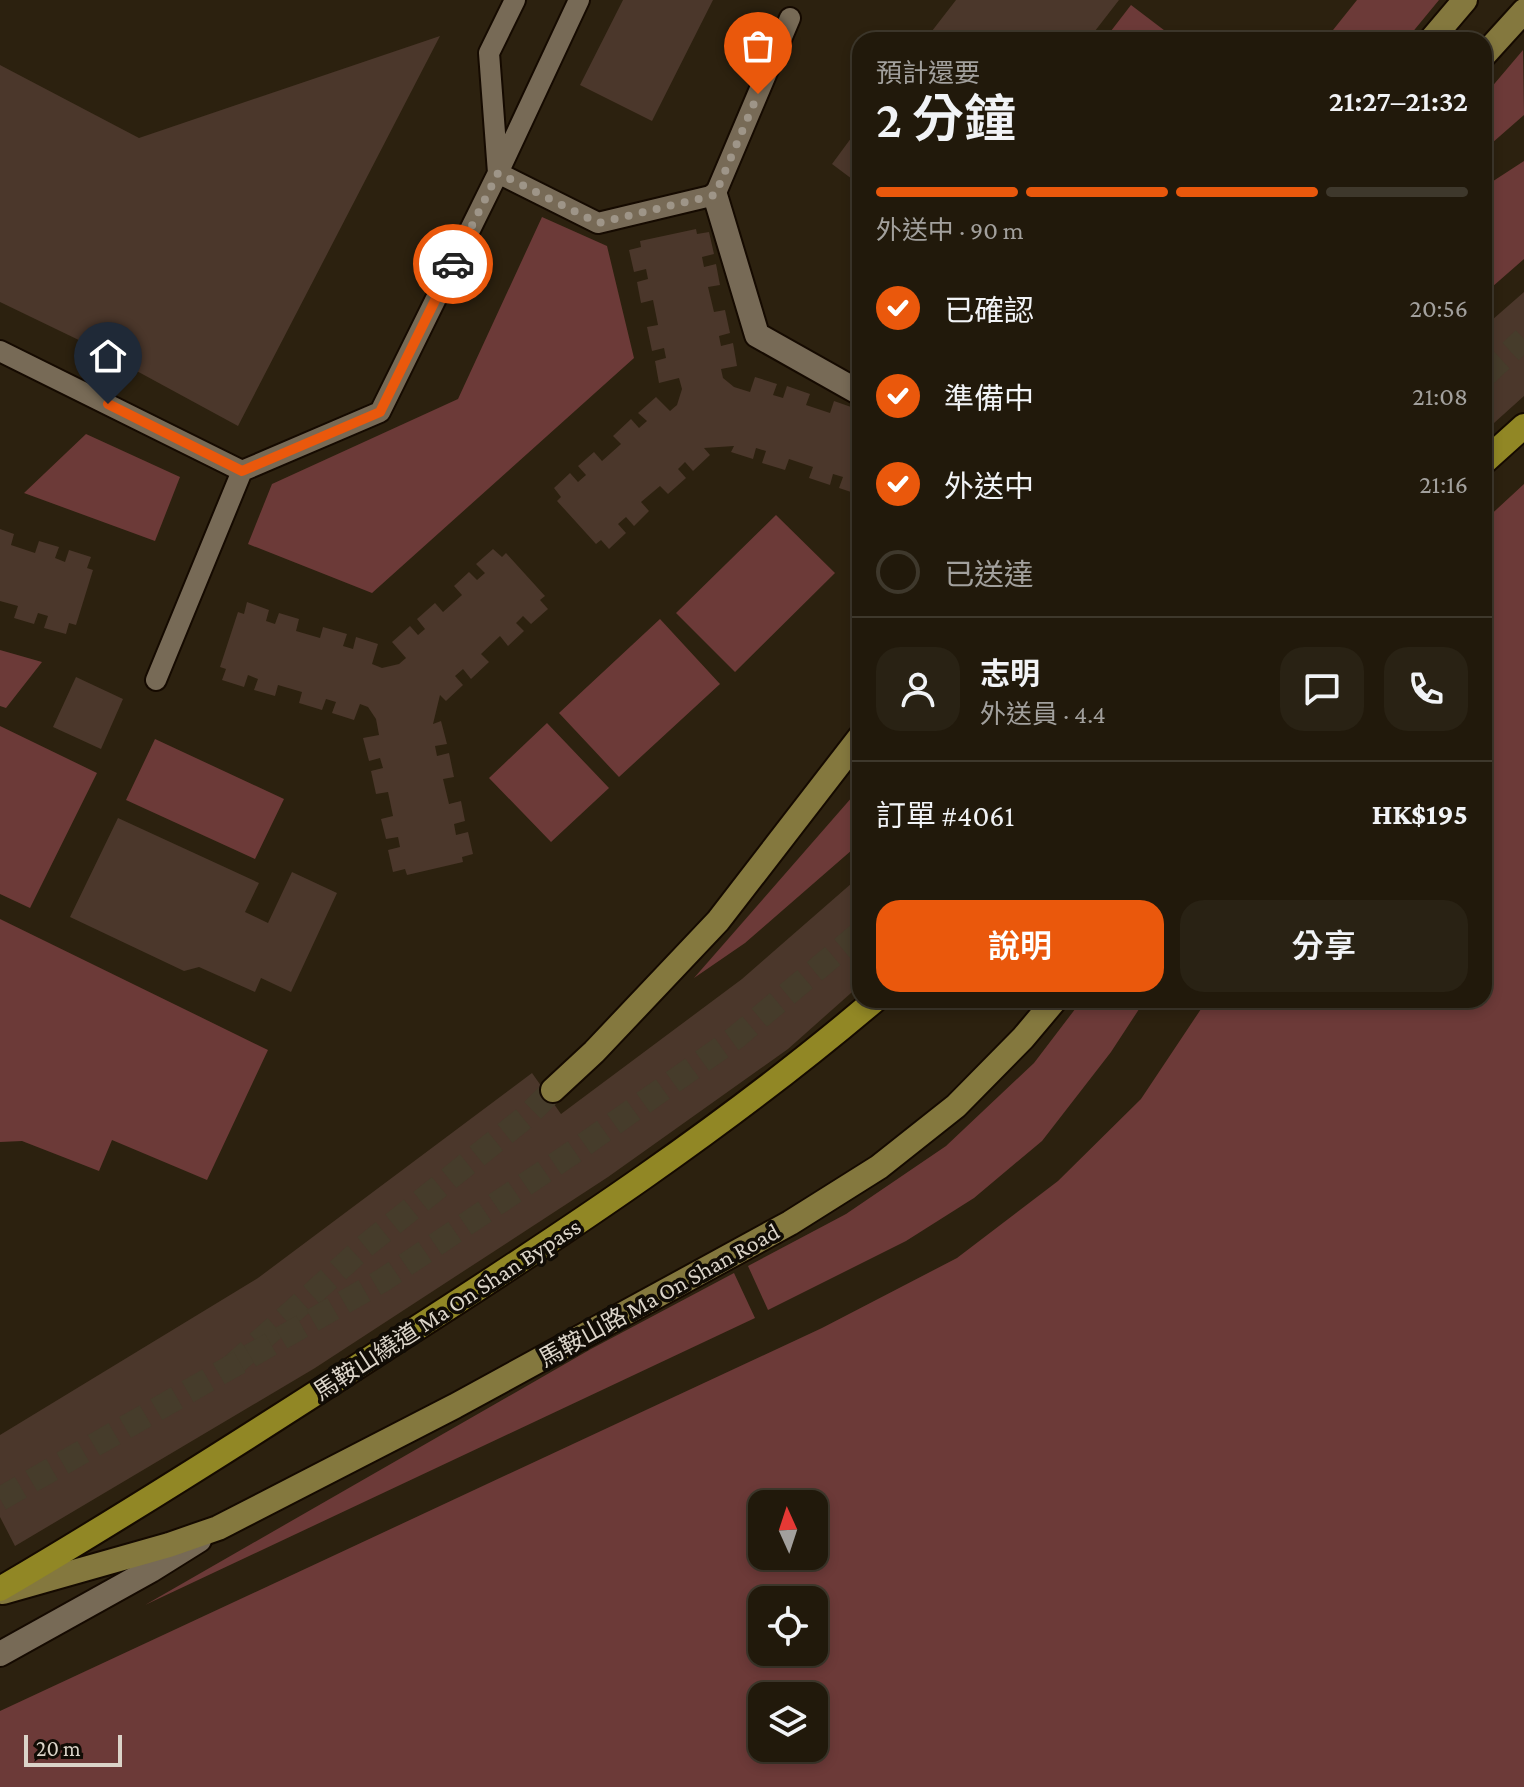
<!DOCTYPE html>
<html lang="zh-TW">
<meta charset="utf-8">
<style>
:root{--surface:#21190b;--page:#292214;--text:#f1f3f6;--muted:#a2a09d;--line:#3e382c;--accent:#ea580c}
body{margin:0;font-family:"Crimson Pro","Noto Sans TC",serif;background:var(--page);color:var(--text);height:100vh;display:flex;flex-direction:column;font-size:30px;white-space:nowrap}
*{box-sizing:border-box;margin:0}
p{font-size:26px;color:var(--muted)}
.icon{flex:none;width:44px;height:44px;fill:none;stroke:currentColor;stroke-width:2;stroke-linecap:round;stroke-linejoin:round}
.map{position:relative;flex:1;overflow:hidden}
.sheet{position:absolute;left:852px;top:32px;width:640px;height:976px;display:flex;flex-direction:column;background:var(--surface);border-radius:24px;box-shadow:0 4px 12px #0003,0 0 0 2px var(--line)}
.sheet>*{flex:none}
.needle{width:52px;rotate:357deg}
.tools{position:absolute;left:748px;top:1490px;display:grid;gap:16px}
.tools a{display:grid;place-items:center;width:80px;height:80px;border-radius:16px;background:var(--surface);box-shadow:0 4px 12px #0003,0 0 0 2px var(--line);font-size:40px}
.scale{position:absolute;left:24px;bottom:20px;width:98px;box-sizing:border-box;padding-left:8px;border:4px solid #dbd4c9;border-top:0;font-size:22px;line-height:28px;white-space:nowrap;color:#dbd4c9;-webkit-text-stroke:6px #110c05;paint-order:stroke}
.pin{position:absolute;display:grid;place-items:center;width:68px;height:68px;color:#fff;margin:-82px -34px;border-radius:50% 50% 50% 0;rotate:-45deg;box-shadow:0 0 8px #0007}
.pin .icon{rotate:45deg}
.courier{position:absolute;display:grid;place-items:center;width:80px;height:80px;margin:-40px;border:6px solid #ea580c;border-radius:50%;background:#fff;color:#222;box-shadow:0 2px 10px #0007}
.head em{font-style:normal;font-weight:600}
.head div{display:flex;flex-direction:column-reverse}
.head{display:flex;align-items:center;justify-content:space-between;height:136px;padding:0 24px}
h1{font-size:52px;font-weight:600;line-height:60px}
.bar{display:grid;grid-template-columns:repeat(4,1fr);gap:12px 8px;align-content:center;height:96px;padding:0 24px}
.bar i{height:10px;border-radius:6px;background:var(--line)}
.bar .on{background:var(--accent)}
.bar p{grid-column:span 4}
.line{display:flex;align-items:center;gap:20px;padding:0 24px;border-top:2px solid var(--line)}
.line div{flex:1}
.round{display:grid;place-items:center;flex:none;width:84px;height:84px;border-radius:24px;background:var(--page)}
ol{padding:0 24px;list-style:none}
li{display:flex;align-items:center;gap:24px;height:88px}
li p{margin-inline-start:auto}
li .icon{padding:8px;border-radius:50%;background:var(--accent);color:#fff;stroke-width:4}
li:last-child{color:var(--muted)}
li i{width:44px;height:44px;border:4px solid var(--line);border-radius:50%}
.action{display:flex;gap:16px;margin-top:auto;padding:16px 24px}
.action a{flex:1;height:92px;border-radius:24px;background:var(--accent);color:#fff;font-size:32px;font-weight:600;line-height:92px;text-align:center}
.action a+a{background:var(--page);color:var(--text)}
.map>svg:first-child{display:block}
</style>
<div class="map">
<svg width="1524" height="1787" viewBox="0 0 1524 1787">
<rect width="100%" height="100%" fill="#2c210f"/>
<!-- green -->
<path fill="#6c3a38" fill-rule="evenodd" d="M1357 0H1439L1406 40H1325Z
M1131 5 1177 40H1104Z
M1523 50 1524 115 1484 150V96Z
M1524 161V259L1484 294V187Z
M542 217 607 246 634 358 372 593 248 544 272 484 458 399Z
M86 434 180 477 155 541 24 493Z
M1524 484V1787H0V1711L822 1328 957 1258 1058 1181 1141 1099 1207 1000H1484V521ZM762 1504H814V1556H762ZM762 1600H814V1652H762ZM762 1696H814V1748H762Z
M776 515 835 573 735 672 676 613Z
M660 619 720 684 619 777 559 713Z
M0 650 42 662 6 708 0 706Z
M547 723 609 788 551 842 489 778Z
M0 726 97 773 30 908 0 894Z
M155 739 284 799 255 859 126 800Z
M860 788V843L745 943 694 978Z
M0 919 268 1050 207 1180 112 1140 99 1171 22 1141 0 1142Z
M1082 1000H1145L1111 1052 1042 1141 974 1198 906 1241 768 1310 748 1266 846 1214 946 1146 1034 1063Z
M734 1273 755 1318 145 1605 591 1349Z"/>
<!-- building -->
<path fill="#4b372b" d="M623 0H713L652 121 580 85Z
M956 0H1119L1088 40H925Z
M440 36 238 426 87 344 0 302V65L139 138Z
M860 126V185L832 164Z
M696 229 697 234 709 232 714 254 702 257 704 267 716 264 720 285 708 287 714 312 725 310 730 333 719 336 721 346 733 343 737 366 721 369 723 378 734 387 750 392 755 377 777 384 773 395 783 398 787 386 810 394 806 405 830 413 834 401 854 408 851 419 860 422V495L839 488 843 477 833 474 830 485 809 478 813 467 789 459 785 470 762 463 766 451 756 448 753 459 731 452 734 446 704 448 710 455 693 471 685 462 678 469 686 478 668 494 660 486 641 502 649 511 634 526 626 517 618 524 626 533 609 549 601 540 596 544 557 501 561 497 554 488 570 473 578 482 586 475 578 466 594 452 602 461 621 444 613 436 631 419 639 428 647 421 638 413 656 397 670 411 677 405 682 389 679 378 659 383 655 361 666 358 664 348 652 351 647 327 658 325 653 300 641 303 637 282 648 279 646 269 634 272 629 250 641 247 640 241Z
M1524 292V396L1484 432V327Z
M0 529 14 534 11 545 35 553 39 541 59 547 55 558 65 562 69 550 91 557 87 568 93 570 76 625 69 623 66 634 44 628 48 616 38 613 34 624 14 618 18 606 0 601Z
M493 549 502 557 506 553 545 596 540 600 548 609 531 624 523 616 516 623 524 631 508 646 500 636 481 654 489 662 471 679 463 669 455 676 463 685 446 701 440 695 433 724 441 721 447 744 435 746 437 756 449 753 454 777 443 779 449 804 461 801 465 821 454 824 456 835 468 832 473 854 462 857 463 862 407 875 405 869 393 872 388 850 400 847 398 837 386 839 381 819 393 816 388 792 376 794 371 771 383 768 380 758 369 761 363 738 379 735 376 719 368 707 360 704 354 720 332 713 336 702 326 699 322 710 299 703 302 692 278 685 275 696 254 690 258 679 248 675 244 687 222 680 226 669 220 667 238 612 244 614 247 602 269 610 266 621 275 624 279 613 299 619 296 631 320 638 323 627 347 634 343 646 353 649 356 637 378 644 372 664 382 668 399 664 406 658 392 642 410 626 418 635 425 629 417 619 435 603 443 612 462 595 454 586 469 572 477 580 485 573 476 564Z
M76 677 123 699 101 749 53 727Z
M118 818 259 883 245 912 268 923 292 872 337 893 291 992 261 978 255 992 199 967 184 971 70 917Z
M860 876V985L788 1049 608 1177 315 1368 15 1546 0 1517V1435L258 1278 532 1073 561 1114 742 979Z"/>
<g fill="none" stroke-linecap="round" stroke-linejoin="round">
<!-- secondary-tunnel -->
<path stroke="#463c2b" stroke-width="24" stroke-dasharray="24 12" stroke-linecap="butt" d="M231 1367 364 1247 528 1115 553 1090"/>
<!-- primary-tunnel -->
<path stroke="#463c2b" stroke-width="24" stroke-dasharray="24 12" stroke-linecap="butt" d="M1484 376 1524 339
M0 1499 383 1280 575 1151 735 1038 860 933"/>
<!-- lane casing -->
<g stroke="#150a00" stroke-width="24">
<path id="lane" d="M515 0 489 53 498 173 598 223 715 195 790 18
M0 351 242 471 380 412 498 173 579 0
M156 680 242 471"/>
</g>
<!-- street casing -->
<g stroke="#150a00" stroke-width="28">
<path id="street" d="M715 195 757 335 860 393
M0 1654 151 1570 199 1540"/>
</g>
<!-- secondary casing -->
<g stroke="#150a00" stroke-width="28">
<path id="secondary" d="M1431 40 1465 0
M1484 55 1524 11
M553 1090 594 1052 718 921 860 737
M3 1592 169 1545 218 1528 455 1406 790 1223 879 1167 956 1106 1023 1038 1055 1000"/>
</g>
<!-- primary casing -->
<g stroke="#150a00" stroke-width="28">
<path id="primary" d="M1484 462 1524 426
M0 1589C138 1508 272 1422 406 1335 568 1231 728 1125 875 1000"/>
</g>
<!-- lane -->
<use href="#lane" stroke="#776a56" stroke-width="20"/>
<!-- street -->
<use href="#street" stroke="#776a56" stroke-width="24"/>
<!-- secondary -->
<use href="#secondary" stroke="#84783e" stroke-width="24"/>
<!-- primary -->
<use href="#primary" stroke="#918725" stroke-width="24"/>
</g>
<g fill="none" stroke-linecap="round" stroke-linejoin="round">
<!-- done -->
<path stroke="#9e9588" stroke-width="8" stroke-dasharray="0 14.4" d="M453 264 498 173 598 223 715 195 758 94"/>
<!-- route -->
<path stroke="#ea580c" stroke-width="10" d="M108 404 242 471 380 412 453 264"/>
</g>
<g text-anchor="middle" stroke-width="7" stroke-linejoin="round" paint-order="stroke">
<!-- street labels -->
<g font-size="24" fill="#dbd4c9" stroke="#110c05">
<text transform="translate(659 1295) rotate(-29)" y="8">馬鞍山路 Ma On Shan Road</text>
<text transform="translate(447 1309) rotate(-33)" y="8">馬鞍山繞道 Ma On Shan Bypass</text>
</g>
</g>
</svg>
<div class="tools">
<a><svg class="needle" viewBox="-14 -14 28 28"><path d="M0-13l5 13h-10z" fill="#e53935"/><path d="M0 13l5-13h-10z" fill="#a2a09d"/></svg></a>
<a><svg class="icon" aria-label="locate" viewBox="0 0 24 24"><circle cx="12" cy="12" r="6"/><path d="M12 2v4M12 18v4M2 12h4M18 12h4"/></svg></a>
<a><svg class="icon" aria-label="layers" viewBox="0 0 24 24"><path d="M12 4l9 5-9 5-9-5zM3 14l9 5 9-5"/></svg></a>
</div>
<div class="scale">20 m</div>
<div class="pin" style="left:758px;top:94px;background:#ea580c"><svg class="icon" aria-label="bag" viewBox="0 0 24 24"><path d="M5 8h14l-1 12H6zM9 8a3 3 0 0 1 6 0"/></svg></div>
<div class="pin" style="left:108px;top:404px;background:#1f2937"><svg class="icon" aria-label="home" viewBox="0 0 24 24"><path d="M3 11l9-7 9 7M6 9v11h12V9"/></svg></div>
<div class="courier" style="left:453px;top:264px"><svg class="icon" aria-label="car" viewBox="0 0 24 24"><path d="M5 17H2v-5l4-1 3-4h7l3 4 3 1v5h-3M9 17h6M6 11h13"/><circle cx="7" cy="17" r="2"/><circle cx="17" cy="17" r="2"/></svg></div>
<section class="sheet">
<div class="head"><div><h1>2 分鐘</h1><p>預計還要</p></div><em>21:27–21:32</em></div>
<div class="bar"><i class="on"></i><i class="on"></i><i class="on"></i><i></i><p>外送中 · 90 m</p></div>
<ol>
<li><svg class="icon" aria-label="check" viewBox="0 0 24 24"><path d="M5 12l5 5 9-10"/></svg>已確認<p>20:56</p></li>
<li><svg class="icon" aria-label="check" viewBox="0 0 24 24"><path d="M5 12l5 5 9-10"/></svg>準備中<p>21:08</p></li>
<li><svg class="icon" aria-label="check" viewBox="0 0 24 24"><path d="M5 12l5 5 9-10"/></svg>外送中<p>21:16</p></li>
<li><i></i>已送達</li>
</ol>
<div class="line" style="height:144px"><a class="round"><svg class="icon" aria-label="person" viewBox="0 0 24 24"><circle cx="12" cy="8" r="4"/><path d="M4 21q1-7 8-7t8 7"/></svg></a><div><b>志明</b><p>外送員 · 4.4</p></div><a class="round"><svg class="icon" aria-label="chat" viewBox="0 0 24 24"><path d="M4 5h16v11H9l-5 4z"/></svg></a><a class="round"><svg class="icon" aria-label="phone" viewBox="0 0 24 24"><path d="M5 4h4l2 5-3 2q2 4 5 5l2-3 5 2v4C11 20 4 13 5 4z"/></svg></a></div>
<div class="line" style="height:104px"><div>訂單 #4061</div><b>HK$195</b></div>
<div class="action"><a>說明</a><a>分享</a></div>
</section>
</div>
